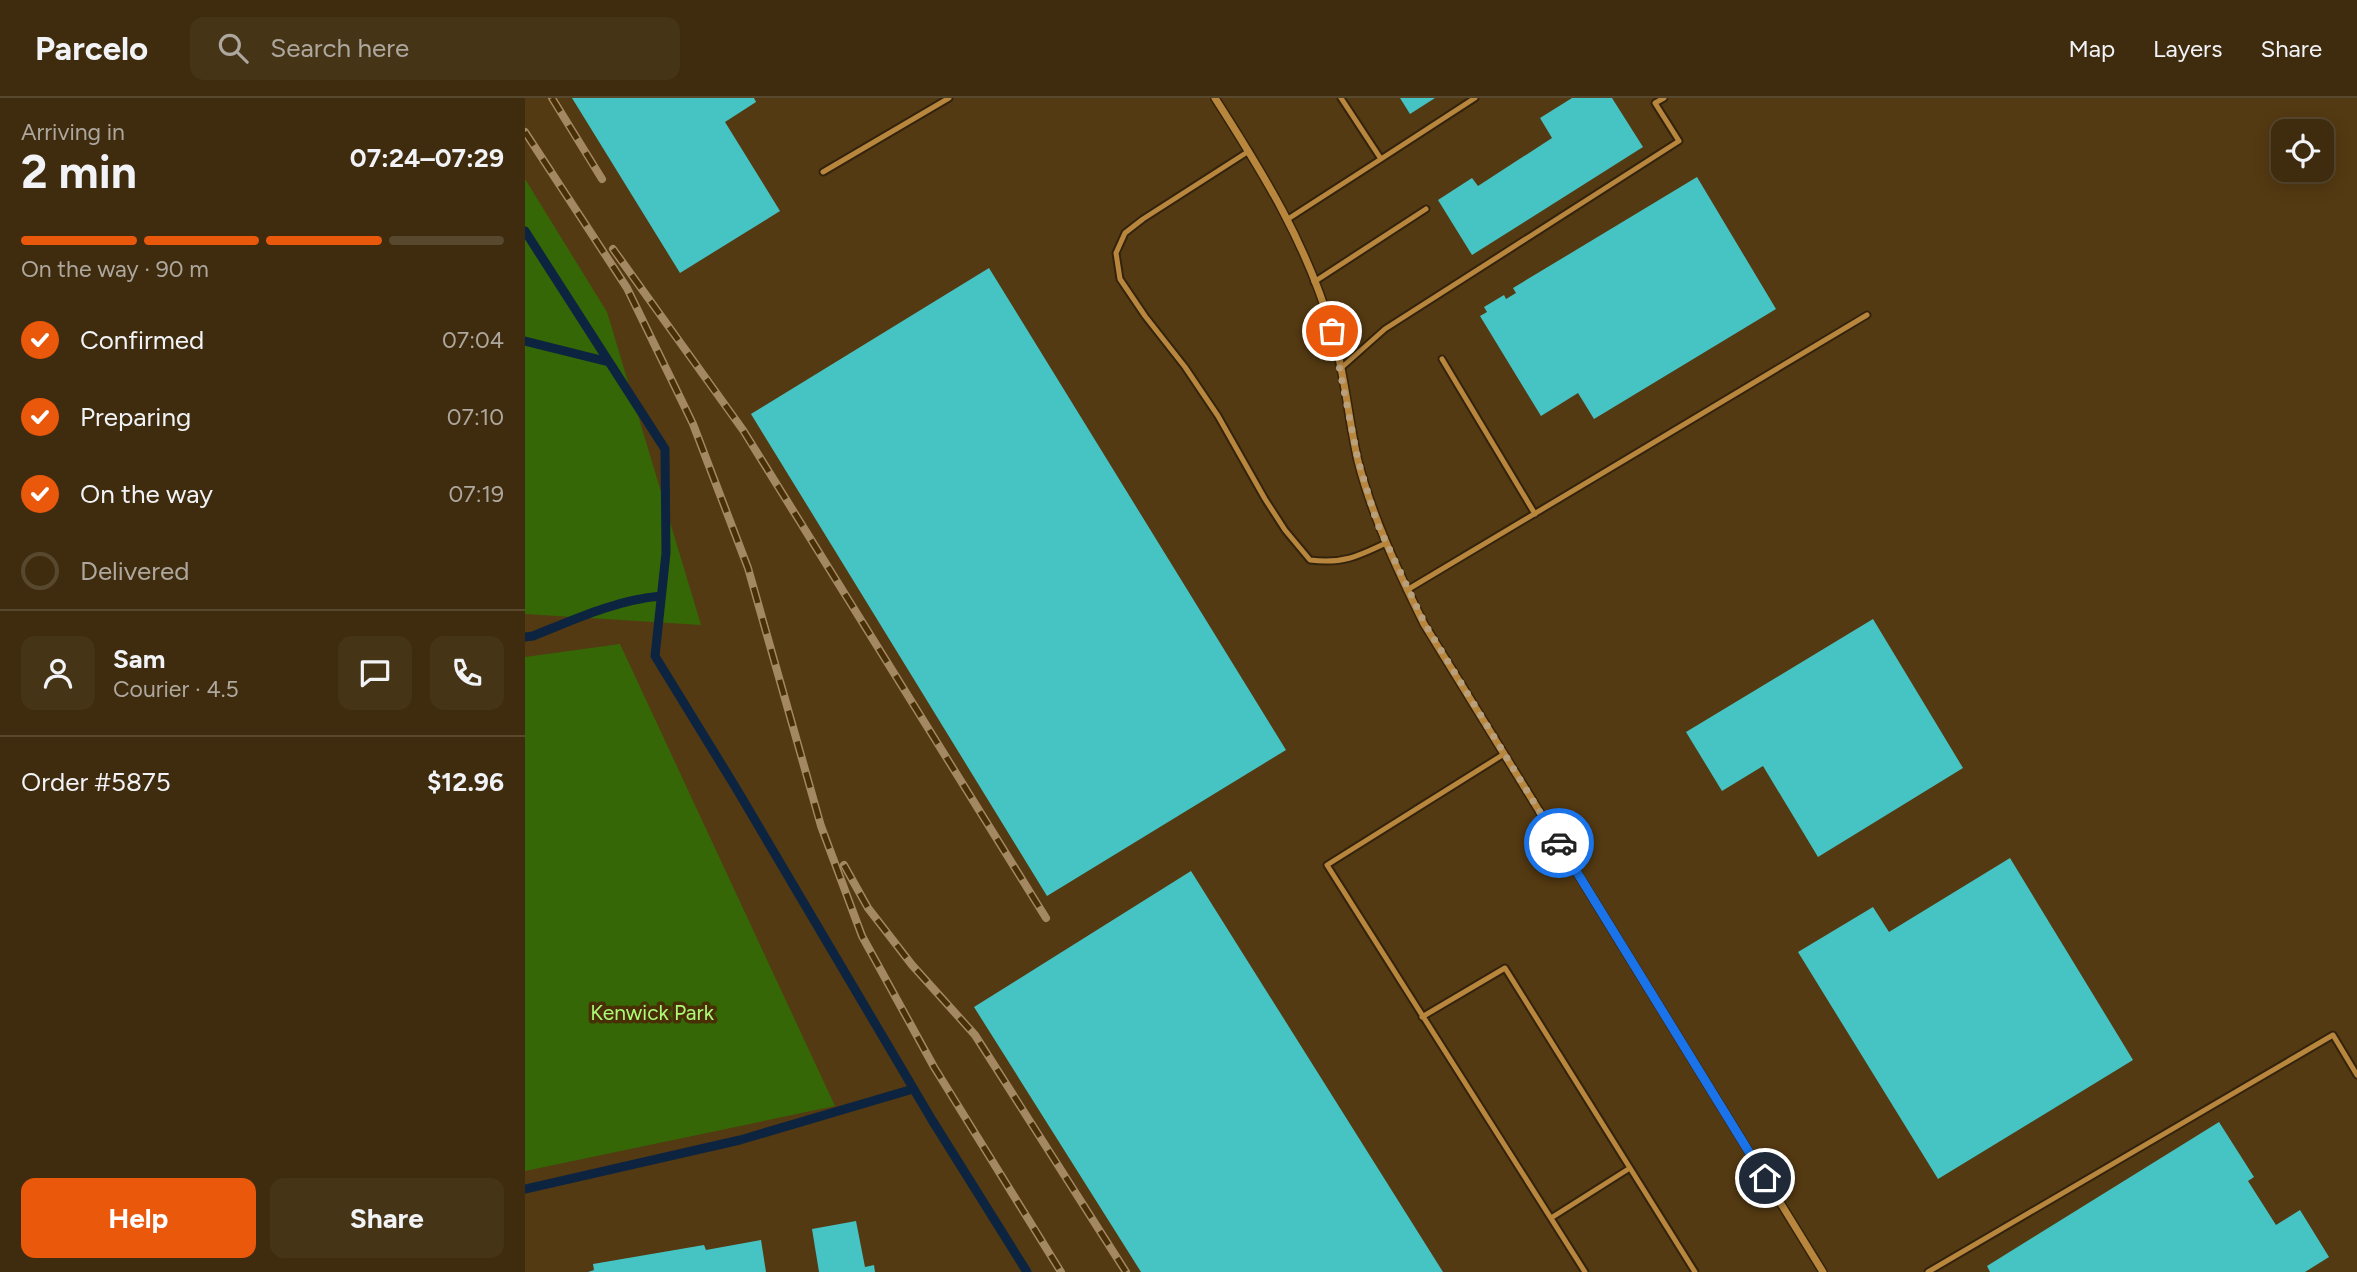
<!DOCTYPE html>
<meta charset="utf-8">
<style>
:root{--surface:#3f2c0e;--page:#463417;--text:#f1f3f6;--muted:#ada79e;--line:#58482e;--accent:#ea580c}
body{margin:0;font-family:Figtree,sans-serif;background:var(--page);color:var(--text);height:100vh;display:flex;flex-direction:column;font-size:26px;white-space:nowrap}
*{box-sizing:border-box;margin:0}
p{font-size:23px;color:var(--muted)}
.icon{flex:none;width:38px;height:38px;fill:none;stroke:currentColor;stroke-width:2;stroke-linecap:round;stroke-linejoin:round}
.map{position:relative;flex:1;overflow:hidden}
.drawer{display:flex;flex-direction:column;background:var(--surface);width:525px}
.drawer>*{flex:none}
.fabs{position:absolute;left:1746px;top:21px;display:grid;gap:14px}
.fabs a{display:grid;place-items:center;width:63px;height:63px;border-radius:14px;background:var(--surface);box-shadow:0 4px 18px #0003,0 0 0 2px var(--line);font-size:35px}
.pin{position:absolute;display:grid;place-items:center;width:60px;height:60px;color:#fff;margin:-30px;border:4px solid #fff;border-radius:50%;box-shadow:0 2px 7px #0007}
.courier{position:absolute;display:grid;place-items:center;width:70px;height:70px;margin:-35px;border:5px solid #1a73e8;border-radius:50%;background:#fff;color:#222;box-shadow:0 2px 9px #0007}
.headline em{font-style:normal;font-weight:700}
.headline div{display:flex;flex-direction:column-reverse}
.headline{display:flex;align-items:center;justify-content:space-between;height:119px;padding:0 21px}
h1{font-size:46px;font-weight:700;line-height:52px}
.bar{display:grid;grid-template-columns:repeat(4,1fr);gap:10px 7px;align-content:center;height:84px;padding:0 21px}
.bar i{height:9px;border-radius:5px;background:var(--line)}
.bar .active{background:var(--accent)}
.bar p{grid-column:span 4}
.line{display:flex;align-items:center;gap:18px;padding:0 21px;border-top:2px solid var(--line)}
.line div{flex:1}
.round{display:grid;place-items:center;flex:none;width:74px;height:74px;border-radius:14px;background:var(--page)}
ol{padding:0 21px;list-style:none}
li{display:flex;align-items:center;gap:21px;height:77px}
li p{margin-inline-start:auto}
li .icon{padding:7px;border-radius:50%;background:var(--accent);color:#fff;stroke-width:4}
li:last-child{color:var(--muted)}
li i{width:38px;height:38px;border:4px solid var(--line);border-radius:50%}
.cta{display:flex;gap:14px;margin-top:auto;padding:14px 21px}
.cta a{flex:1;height:80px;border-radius:14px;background:var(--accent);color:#fff;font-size:28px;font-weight:700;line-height:80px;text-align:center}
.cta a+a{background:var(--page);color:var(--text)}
header{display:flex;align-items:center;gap:42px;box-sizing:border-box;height:98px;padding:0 35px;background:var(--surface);border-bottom:2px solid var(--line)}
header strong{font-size:33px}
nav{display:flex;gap:38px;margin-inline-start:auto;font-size:24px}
.search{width:490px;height:63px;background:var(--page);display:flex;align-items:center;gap:18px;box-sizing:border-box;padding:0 24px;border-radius:14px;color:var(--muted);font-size:26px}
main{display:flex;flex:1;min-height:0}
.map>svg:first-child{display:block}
</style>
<header>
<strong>Parcelo</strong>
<div class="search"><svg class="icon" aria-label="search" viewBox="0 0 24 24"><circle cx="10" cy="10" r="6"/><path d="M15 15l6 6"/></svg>Search here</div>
<nav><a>Map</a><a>Layers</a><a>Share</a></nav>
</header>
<main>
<section class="drawer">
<div class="headline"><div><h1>2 min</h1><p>Arriving in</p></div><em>07:24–07:29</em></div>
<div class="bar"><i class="active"></i><i class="active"></i><i class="active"></i><i></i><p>On the way · 90 m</p></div>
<ol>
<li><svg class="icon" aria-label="check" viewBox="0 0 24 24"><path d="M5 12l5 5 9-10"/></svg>Confirmed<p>07:04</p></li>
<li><svg class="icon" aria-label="check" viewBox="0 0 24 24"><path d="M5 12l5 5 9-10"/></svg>Preparing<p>07:10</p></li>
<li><svg class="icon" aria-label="check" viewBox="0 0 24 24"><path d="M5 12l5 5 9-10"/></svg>On the way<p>07:19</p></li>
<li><i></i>Delivered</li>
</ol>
<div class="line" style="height:126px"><a class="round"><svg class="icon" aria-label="person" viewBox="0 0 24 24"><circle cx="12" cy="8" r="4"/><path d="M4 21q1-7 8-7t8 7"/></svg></a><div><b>Sam</b><p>Courier · 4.5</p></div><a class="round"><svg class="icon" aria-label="chat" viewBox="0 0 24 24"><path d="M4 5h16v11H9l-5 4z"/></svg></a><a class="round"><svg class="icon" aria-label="phone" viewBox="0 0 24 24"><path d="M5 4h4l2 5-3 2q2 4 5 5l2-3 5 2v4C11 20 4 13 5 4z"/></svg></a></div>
<div class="line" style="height:91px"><div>Order #5875</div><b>$12.96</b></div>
<div class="cta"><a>Help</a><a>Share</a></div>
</section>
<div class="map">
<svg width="1832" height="1174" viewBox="0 0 1832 1174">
<rect width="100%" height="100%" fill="#543a12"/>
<!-- green -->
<path fill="#356706" d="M0 81 82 214 176 527 0 516Z
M95 546 310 1008 0 1073V559Z"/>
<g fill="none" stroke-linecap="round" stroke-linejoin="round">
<!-- stream -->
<path stroke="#0d2440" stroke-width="9" d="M0 133 140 351 141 455 130 558 211 690 407 1022 502 1174
M0 243 84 264
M0 539 8 538C50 521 91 502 136 498
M0 1091 215 1042 388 991"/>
</g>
<!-- building -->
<path fill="#46c3c3" d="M47 0H229L231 4 200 24 255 113 155 175Z
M875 0H910L885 16Z
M1047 0H1087L1118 49 947 157 913 102 947 80 953 88 1027 40 1015 20Z
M1172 79 1251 211 1069 321 1053 295 1016 318 955 218 962 214 959 209 979 197 981 201 991 195 988 190Z
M464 170 761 652 522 798 226 316Z
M1348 521 1438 670 1293 759 1238 668 1197 693 1161 634Z
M1485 760 1608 962 1413 1081 1273 854 1348 809 1364 834Z
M666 773 918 1174H616L449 909Z
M1694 1024 1729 1079 1723 1083 1751 1127 1775 1112 1804 1159 1780 1174H1465L1462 1168Z
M331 1123 340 1169 349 1167 350 1174H294L287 1131Z
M236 1142 241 1174H63L69 1172 68 1166 179 1147 181 1152Z"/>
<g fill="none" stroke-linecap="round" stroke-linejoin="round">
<!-- service casing -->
<g stroke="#33230c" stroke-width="9">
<path id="service" d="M724 53 618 121 600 135 591 155 595 181 620 218 660 269 693 318 740 401 760 432 785 462C817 466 832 459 861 445
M856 61 950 0
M298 74 424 0
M763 121 856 61 816 0
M789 184 901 111
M917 261 1010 416
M816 270 860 231 1154 43 1130 5 1139 0
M882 492 1342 217
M979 656 802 767 1060 1174
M897 919 980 870 1105 1070 1026 1120
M1105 1070 1170 1174
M1403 1174 1808 937 1832 977"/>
</g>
<!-- minor casing -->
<g stroke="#33230c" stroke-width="10">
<path id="minor" d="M690 0C738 75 782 146 807 233 820 275 823 320 833 363 848 421 873 473 899 526L1298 1174"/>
</g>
<!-- service -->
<use href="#service" stroke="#b8863d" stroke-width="5"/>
<!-- minor -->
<use href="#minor" stroke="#b8863d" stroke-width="7"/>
<!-- rail casing -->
<g stroke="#a38863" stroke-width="8">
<path id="rail" d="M27 0 77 81
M0 34 102 190 168 326 223 470 296 728 337 838 409 969 536 1174
M88 151 218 332 521 820
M319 767 343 810 387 867 450 937 601 1174"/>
</g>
<!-- rail -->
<use href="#rail" stroke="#492f05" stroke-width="5" stroke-dasharray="16" stroke-linecap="butt"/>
</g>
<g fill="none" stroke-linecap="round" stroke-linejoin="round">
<!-- done -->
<path stroke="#ba9f7b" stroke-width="7" stroke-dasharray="0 12.6" d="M807 233 833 362 852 425 900 526 1034 745"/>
<!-- route -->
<path stroke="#1a73e8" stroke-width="9" d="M1034 745 1240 1080"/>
</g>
<g text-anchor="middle" stroke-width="7" stroke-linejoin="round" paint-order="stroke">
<!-- park labels -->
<g font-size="21" fill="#abfa78" stroke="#492f05">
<text x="127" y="922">Kenwick Park</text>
</g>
</g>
</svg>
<div class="fabs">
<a><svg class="icon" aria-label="locate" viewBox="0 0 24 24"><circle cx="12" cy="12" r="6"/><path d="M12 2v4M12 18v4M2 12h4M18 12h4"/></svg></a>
</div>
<div class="pin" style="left:807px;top:233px;background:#ea580c"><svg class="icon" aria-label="bag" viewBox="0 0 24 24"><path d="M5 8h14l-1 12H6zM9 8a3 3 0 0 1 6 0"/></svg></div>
<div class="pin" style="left:1240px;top:1080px;background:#1f2937"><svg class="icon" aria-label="home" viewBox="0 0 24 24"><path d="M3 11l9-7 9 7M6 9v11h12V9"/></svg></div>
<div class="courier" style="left:1034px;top:745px"><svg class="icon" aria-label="car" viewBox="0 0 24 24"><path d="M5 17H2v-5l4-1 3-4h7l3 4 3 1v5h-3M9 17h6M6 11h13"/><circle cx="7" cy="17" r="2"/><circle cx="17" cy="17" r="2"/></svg></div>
</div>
</main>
